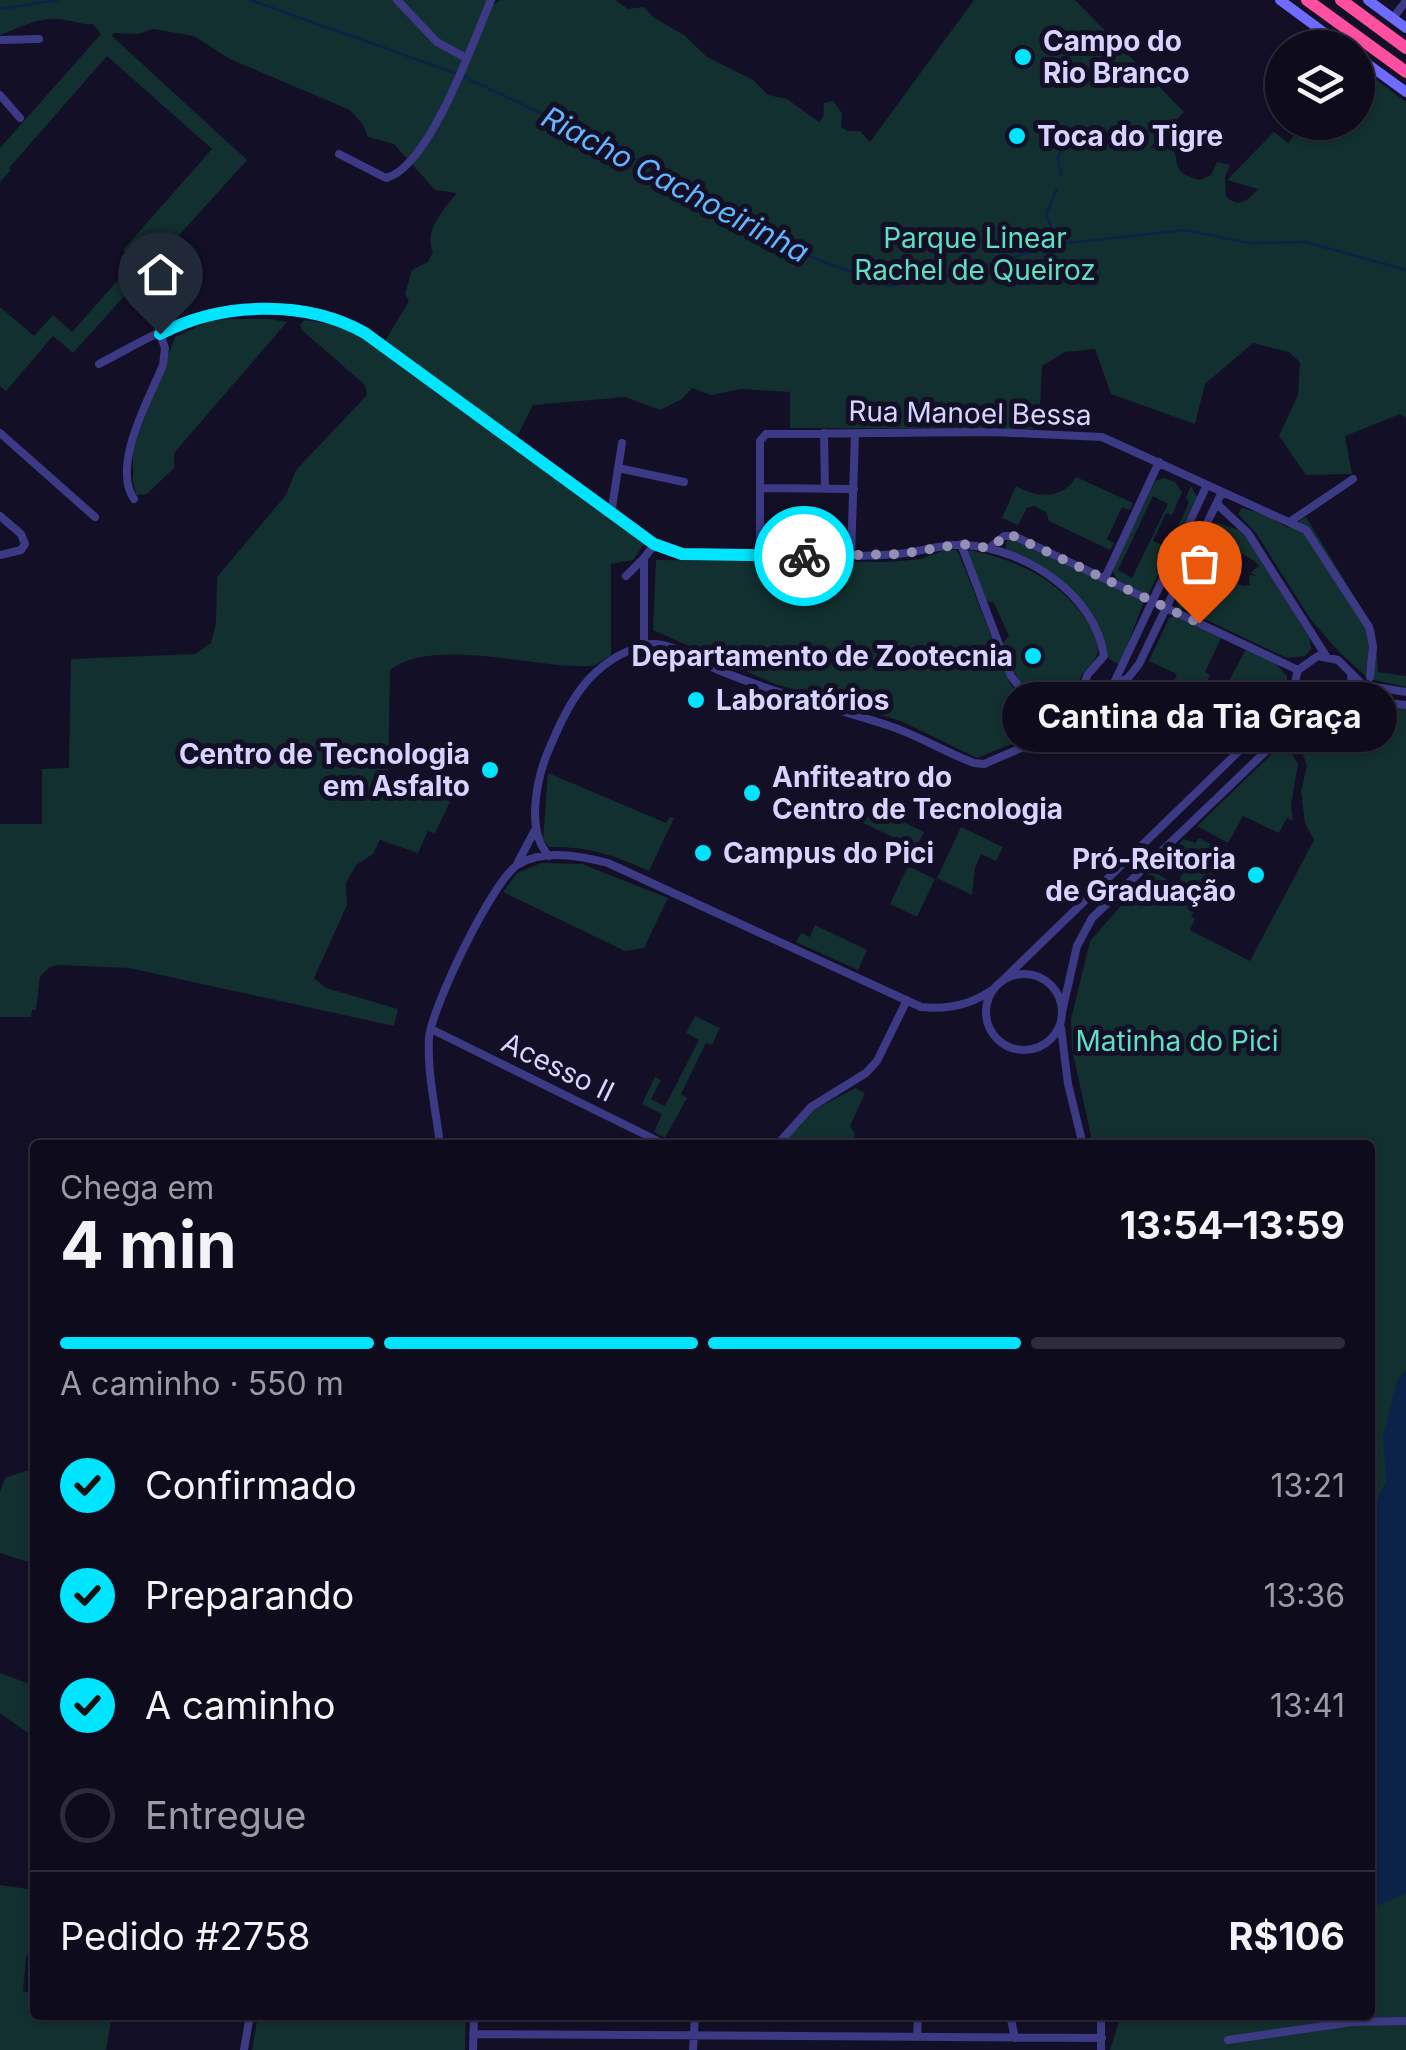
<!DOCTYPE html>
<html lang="pt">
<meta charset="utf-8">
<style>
:root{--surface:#0e0b1c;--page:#1c1929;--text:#f1f3f6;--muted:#9b9ba3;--line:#2e2b3b;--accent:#00e5ff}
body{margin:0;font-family:Inter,sans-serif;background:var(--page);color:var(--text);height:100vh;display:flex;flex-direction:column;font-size:38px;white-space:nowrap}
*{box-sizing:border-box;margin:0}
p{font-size:32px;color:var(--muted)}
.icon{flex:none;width:55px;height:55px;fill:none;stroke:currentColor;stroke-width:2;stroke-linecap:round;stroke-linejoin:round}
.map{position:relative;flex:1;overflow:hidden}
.side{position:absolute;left:30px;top:1140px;width:1345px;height:880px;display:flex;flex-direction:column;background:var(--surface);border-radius:10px;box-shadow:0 2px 8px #0004,0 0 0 2px var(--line)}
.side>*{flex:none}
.tools{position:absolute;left:1265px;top:30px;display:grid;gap:20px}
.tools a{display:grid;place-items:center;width:110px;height:110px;border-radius:50%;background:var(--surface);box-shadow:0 2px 8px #0004,0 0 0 2px var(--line);font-size:50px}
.pin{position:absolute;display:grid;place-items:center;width:85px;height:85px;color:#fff;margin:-102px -42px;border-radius:50% 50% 50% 0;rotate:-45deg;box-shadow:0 0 10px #0007}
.pin .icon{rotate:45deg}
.courier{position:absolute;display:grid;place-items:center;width:100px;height:100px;margin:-50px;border:8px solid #00e5ff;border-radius:50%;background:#fff;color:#222;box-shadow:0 2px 12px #0007}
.bubble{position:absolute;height:70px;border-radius:35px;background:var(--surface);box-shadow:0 2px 8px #0004,0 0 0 2px var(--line);font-size:32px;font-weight:700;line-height:70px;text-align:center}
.headline em{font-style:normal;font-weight:700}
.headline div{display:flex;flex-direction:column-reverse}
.headline{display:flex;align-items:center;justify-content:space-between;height:170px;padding:0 30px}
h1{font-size:65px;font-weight:700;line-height:75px}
.bar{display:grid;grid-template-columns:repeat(4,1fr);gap:15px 10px;align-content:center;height:120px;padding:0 30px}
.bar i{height:12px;border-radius:8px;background:var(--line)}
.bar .on{background:var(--accent)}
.bar p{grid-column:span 4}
.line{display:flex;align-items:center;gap:25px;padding:0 30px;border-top:2px solid var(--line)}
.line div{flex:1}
ol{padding:0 30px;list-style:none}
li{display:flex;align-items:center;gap:30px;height:110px}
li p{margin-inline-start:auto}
li .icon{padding:10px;border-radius:50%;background:var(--accent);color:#111;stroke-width:4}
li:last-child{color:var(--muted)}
li i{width:55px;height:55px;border:5px solid var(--line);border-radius:50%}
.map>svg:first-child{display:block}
</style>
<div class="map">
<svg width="1406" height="2050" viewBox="0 0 1406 2050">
<rect width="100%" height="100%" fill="#130f26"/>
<!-- green -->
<path fill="#12302f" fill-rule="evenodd" d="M0 0H488L494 4 501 0H615L628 9 644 7 653 17 684 35 707 57 753 80 768 95 787 99 819 122 823 117 824 103 833 101 842 113 841 127 847 131H860L870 142 974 0H1075L1184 112 1149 149 1169 144C1184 160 1166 172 1200 180L1211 175 1217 162 1230 165 1225 177 1226 196C1239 210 1249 199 1258 189L1227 180 1274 132 1288 143 1304 123 1358 122V66L1406 102V418L1400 414 1345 436 1352 474 1306 475 1279 436 1298 395 1300 362 1289 352 1253 343 1205 384 1195 424 1111 394 1095 349 1065 352 1042 366 1039 429 790 428V392L741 389 711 395 692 388 682 399 660 410 625 397 533 405 516 439 441 384 436 389 644 544 633 560 611 564V655C604 659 598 665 590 666 536 669 434 636 390 670L388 780 398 777V784H424L450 802 435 833 428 831 418 853 380 840 373 854 356 865 346 883 347 905 314 978 326 988 398 1009 394 1026 129 968 59 965 50 967 40 976 36 1010H32L31 1017H0V824H42V769L69 768 71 659 195 654 211 643 216 623 217 577 286 495 296 470 367 395 365 385 302 330 300 324 305 320C349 326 367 339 402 364L408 360 385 341 409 301 405 294 412 270 428 262 433 252C423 231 444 209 457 193L435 190 394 144 368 137 363 125 350 110 230 59 194 36 153 29 138 34 114 33 112 36 247 160 73 353 53 336 6 391 0 386V307L34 336 53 315 72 332 135 261 123 250 212 149 107 56 9 168 11 170 0 182V148L101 34 93 24C80 25 72 20 59 19 37 17 20 28 0 35Z
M226 319H270L287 322 174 453V468L147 494 136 495 133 481V449L175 337 208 322Z
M1076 477 1133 503 1130 510 1122 507 1107 539 1114 543 1110 550 1049 521 1046 512 1034 506 1027 508 1018 525 1002 518 1016 486C1037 498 1062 500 1076 477Z
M1164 478 1175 482 1182 492 1172 515 1166 513 1153 541 1168 547 1189 503 1186 497 1191 486 1197 497 1148 595 1117 580 1112 570 1155 481ZM1153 496 1168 504 1132 578 1118 570Z
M1242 508 1266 515 1288 528 1306 517 1375 631 1378 672 1406 676V687L1369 679 1340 653 1311 620 1256 533 1238 514Z
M1218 523 1239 530 1248 539 1310 639 1311 649 1305 656 1287 658 1179 607 1177 602 1213 527ZM1214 538 1255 561 1259 566 1250 573 1257 576 1249 575 1250 585 1243 586 1200 568Z
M1010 538 1144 601 1120 665 1109 659C1093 598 1063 574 1006 549V543Z
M945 550H956L959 554 1010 684 1047 726 1046 730 977 758 901 721 775 684 653 630 656 560 890 562 921 559Z
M969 550C1014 559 1054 577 1082 614 1089 624 1099 636 1098 649 1097 663 1083 668 1079 681L1087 715 1057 727 1033 688 1024 692 1002 644 1009 636 994 603 986 601 968 554Z
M1174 616 1221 638 1205 672 1210 675 1193 712 1165 699 1177 674 1149 661 1169 618Z
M1246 649 1274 662 1287 676V691L1264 716 1222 694Z
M1376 706 1406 709V2050H1110L1121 2015H1370V1145H1093L1072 1049 1071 1019 1090 941 1127 899 1125 897 1152 870 1172 883 1179 882 1182 874 1164 859 1184 839 1195 843 1199 838 1224 851 1221 858 1216 856 1214 861 1218 864 1191 917 1195 919 1190 930 1250 961 1314 840 1305 823 1301 792 1307 765 1294 733 1313 723 1333 720Z
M1276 750 1291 752 1298 764 1291 805 1293 821 1287 818 1279 833 1243 816 1228 843 1197 826Z
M548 773 666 823 670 817 674 818 649 871C614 855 587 846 549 847L543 839Z
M867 805 924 832 916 848 859 821Z
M961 827 1003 847 996 861 981 854 975 868 972 895 937 878Z
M541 863 582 864 668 898 644 948 625 951 503 892 517 873Z
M908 866 935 879 917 917 890 904Z
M815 925 867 950 858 970 796 942 801 933 810 937Z
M695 1016 720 1028 712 1045 706 1043 681 1094 687 1098 665 1138 654 1132 662 1114 642 1104 655 1077 661 1080 651 1099 665 1106 699 1040 686 1033Z
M855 1088 865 1093 850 1126 855 1134 852 1145H781L812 1111Z
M35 1468V1564L0 1553V1492L5 1478Z
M0 1673 35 1686V1738L0 1713Z
M0 1885 35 1890V1932L26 1958 23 1991 35 1994V2015H112L106 2050H0Z
M258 2015H466L465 2050H252Z"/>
<!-- water -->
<path fill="#0c2248" d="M1406 1369V1893L1377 1906 1370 1921V1515L1386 1482 1383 1436 1397 1381Z"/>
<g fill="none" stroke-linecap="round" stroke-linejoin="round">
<!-- stream -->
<path stroke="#0c2248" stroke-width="2.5" d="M250 0 455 73
M0 9 58 0
M463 76 636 159 808 256 890 286 955 274 1058 244 1184 230 1250 243 1306 242 1406 270
M1061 176 1058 156 1064 148
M1057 189 1046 214 1058 243"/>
<!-- street -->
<path stroke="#3d3a85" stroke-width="8" d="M397 0 437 42 466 58
M1393 18 1406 1
M0 40 39 39
M0 95 20 118
M339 154 386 178C430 167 473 41 491 0
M99 364C128 349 159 330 190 319 243 301 317 306 365 333L643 537C651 543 660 548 670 551 696 559 726 555 753 556 802 556 850 558 898 554 920 552 944 543 966 545 1025 549 1095 594 1104 656L1088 674 1083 686 1090 699 1103 700
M0 433 95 517
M824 433 825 489
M618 468 684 482
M760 488 854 489
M134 499C111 466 149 399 163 365L165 348 160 334
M1217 504 1248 533 1326 656
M611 514 622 443
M0 516 21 534 25 544 21 550 0 555
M1291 521 1353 479
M961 544 1011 676 1054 733
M989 548 1004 536H1014L1298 670
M760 556V441L766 434 993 432 1102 437 1306 530 1369 627 1373 646 1370 677
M851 557 855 434
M626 576 644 558
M1105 578 1159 462
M644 645V558L654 545
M1113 685 1128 678 1139 664 1222 492
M1343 706 1352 690 1351 674
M1318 713C1298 706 1291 690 1298 670L1318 656 1338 660 1363 685 1406 692
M549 856C526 832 536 782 547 754 568 704 588 661 645 645 666 639 697 660 716 669 773 693 832 707 890 726 919 736 945 752 974 763L984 764 1086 720 1113 685 1207 485
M518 862 535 830
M986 1012a38 38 0 1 1 76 0a38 38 0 1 1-76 0Z
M1004 979 1235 755 1289 700 1295 687
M1062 1012 1077 946 1092 918 1289 729C1304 717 1317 717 1334 712 1368 701 1370 701 1406 705
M1061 1028 1068 1084 1083 1145
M431 1029 666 1145
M440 1145C436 1110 427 1073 429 1038 431 1009 494 877 519 864 545 849 581 856 608 863L921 1007C948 1010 972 1005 995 988
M777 1145 811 1107 866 1073 877 1061 907 1000
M1010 2015 1015 2038
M473 2034 1102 2038
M917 2037 918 2015
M1228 2040 1352 2022 1406 2021
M244 2050 250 2015
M473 2050 474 2015
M693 2050 695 2015
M1101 2050V2015"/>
<!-- secondary -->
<path stroke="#6f6bff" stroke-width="10" d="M1280 0 1345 48
M1368 0 1406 28
M1358 57 1406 92"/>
<!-- highway -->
<path stroke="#ff4fa3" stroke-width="12" d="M1307 0 1406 72
M1341 0 1406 48"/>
</g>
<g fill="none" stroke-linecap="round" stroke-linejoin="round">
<!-- done -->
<path stroke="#948fb3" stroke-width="10" stroke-dasharray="0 18" d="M804 556 901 554 961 544 989 548 1009 534 1199 623"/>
<!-- route -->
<path stroke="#00e5ff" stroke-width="12" d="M160 334C220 302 305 299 365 333L654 544 682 554 804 556"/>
</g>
<!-- markers -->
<g fill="#00e5ff" stroke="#130f26" stroke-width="4">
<circle cx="1023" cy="57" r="10"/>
<circle cx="1017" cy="136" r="10"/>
<circle cx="1033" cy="656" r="10"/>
<circle cx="696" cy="700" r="10"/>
<circle cx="490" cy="770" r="10"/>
<circle cx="752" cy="793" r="10"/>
<circle cx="703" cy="853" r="10"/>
<circle cx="1256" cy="875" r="10"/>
</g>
<g text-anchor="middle" stroke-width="10" stroke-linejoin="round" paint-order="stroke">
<!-- poi labels -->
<g font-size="28" font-weight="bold" fill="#d9d4ff" stroke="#130f26" text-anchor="start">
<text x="1043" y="51">Campo do<tspan x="1043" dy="32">Rio Branco</tspan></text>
<text x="1037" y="146">Toca do Tigre</text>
<text x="1013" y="666" text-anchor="end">Departamento de Zootecnia</text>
<text x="716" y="710">Laboratórios</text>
<text x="470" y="764" text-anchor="end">Centro de Tecnologia<tspan x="470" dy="32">em Asfalto</tspan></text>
<text x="772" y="787">Anfiteatro do<tspan x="772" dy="32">Centro de Tecnologia</tspan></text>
<text x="723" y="863">Campus do Pici</text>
<text x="1236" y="869" text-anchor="end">Pró-Reitoria<tspan x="1236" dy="32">de Graduação</tspan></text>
</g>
<!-- park labels -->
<g font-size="28" fill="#5fe0c0" stroke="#130f26">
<text x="975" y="248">Parque Linear<tspan x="975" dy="32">Rachel de Queiroz</tspan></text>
<text x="1177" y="1051">Matinha do Pici</text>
</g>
<!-- street labels -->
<g font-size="28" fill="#d9d4ff" stroke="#130f26">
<text transform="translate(970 413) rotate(1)" y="10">Rua Manoel Bessa</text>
<text transform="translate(558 1067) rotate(26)" y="10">Acesso II</text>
</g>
<!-- water labels -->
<g font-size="30" font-style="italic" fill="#62b6ff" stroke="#130f26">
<text transform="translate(675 185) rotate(28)" y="10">Riacho Cachoeirinha</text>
</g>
</g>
</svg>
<div class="tools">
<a><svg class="icon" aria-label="layers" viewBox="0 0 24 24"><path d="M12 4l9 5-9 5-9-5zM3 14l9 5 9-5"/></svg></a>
</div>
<div class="pin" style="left:1199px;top:623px;background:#ea580c"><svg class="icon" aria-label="bag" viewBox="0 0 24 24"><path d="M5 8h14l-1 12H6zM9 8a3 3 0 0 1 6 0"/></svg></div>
<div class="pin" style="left:160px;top:334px;background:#1f2937"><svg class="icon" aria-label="home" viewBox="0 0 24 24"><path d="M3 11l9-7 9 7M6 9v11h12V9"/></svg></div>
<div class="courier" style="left:804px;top:556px"><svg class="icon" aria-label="bike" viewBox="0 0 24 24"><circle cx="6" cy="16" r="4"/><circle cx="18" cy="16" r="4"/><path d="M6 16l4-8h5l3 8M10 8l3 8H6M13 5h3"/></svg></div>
<div class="bubble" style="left:1002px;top:682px;width:395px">Cantina da Tia Graça</div>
<section class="side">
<div class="headline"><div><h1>4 min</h1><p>Chega em</p></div><em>13:54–13:59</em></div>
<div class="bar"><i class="on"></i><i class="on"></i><i class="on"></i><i></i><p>A caminho · 550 m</p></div>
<ol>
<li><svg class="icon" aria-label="check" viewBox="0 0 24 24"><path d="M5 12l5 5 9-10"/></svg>Confirmado<p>13:21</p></li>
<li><svg class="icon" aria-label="check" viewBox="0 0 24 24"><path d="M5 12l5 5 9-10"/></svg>Preparando<p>13:36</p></li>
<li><svg class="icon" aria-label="check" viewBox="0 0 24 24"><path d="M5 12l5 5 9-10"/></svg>A caminho<p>13:41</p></li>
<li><i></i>Entregue</li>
</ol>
<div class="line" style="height:130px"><div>Pedido #2758</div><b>R$106</b></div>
</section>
</div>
